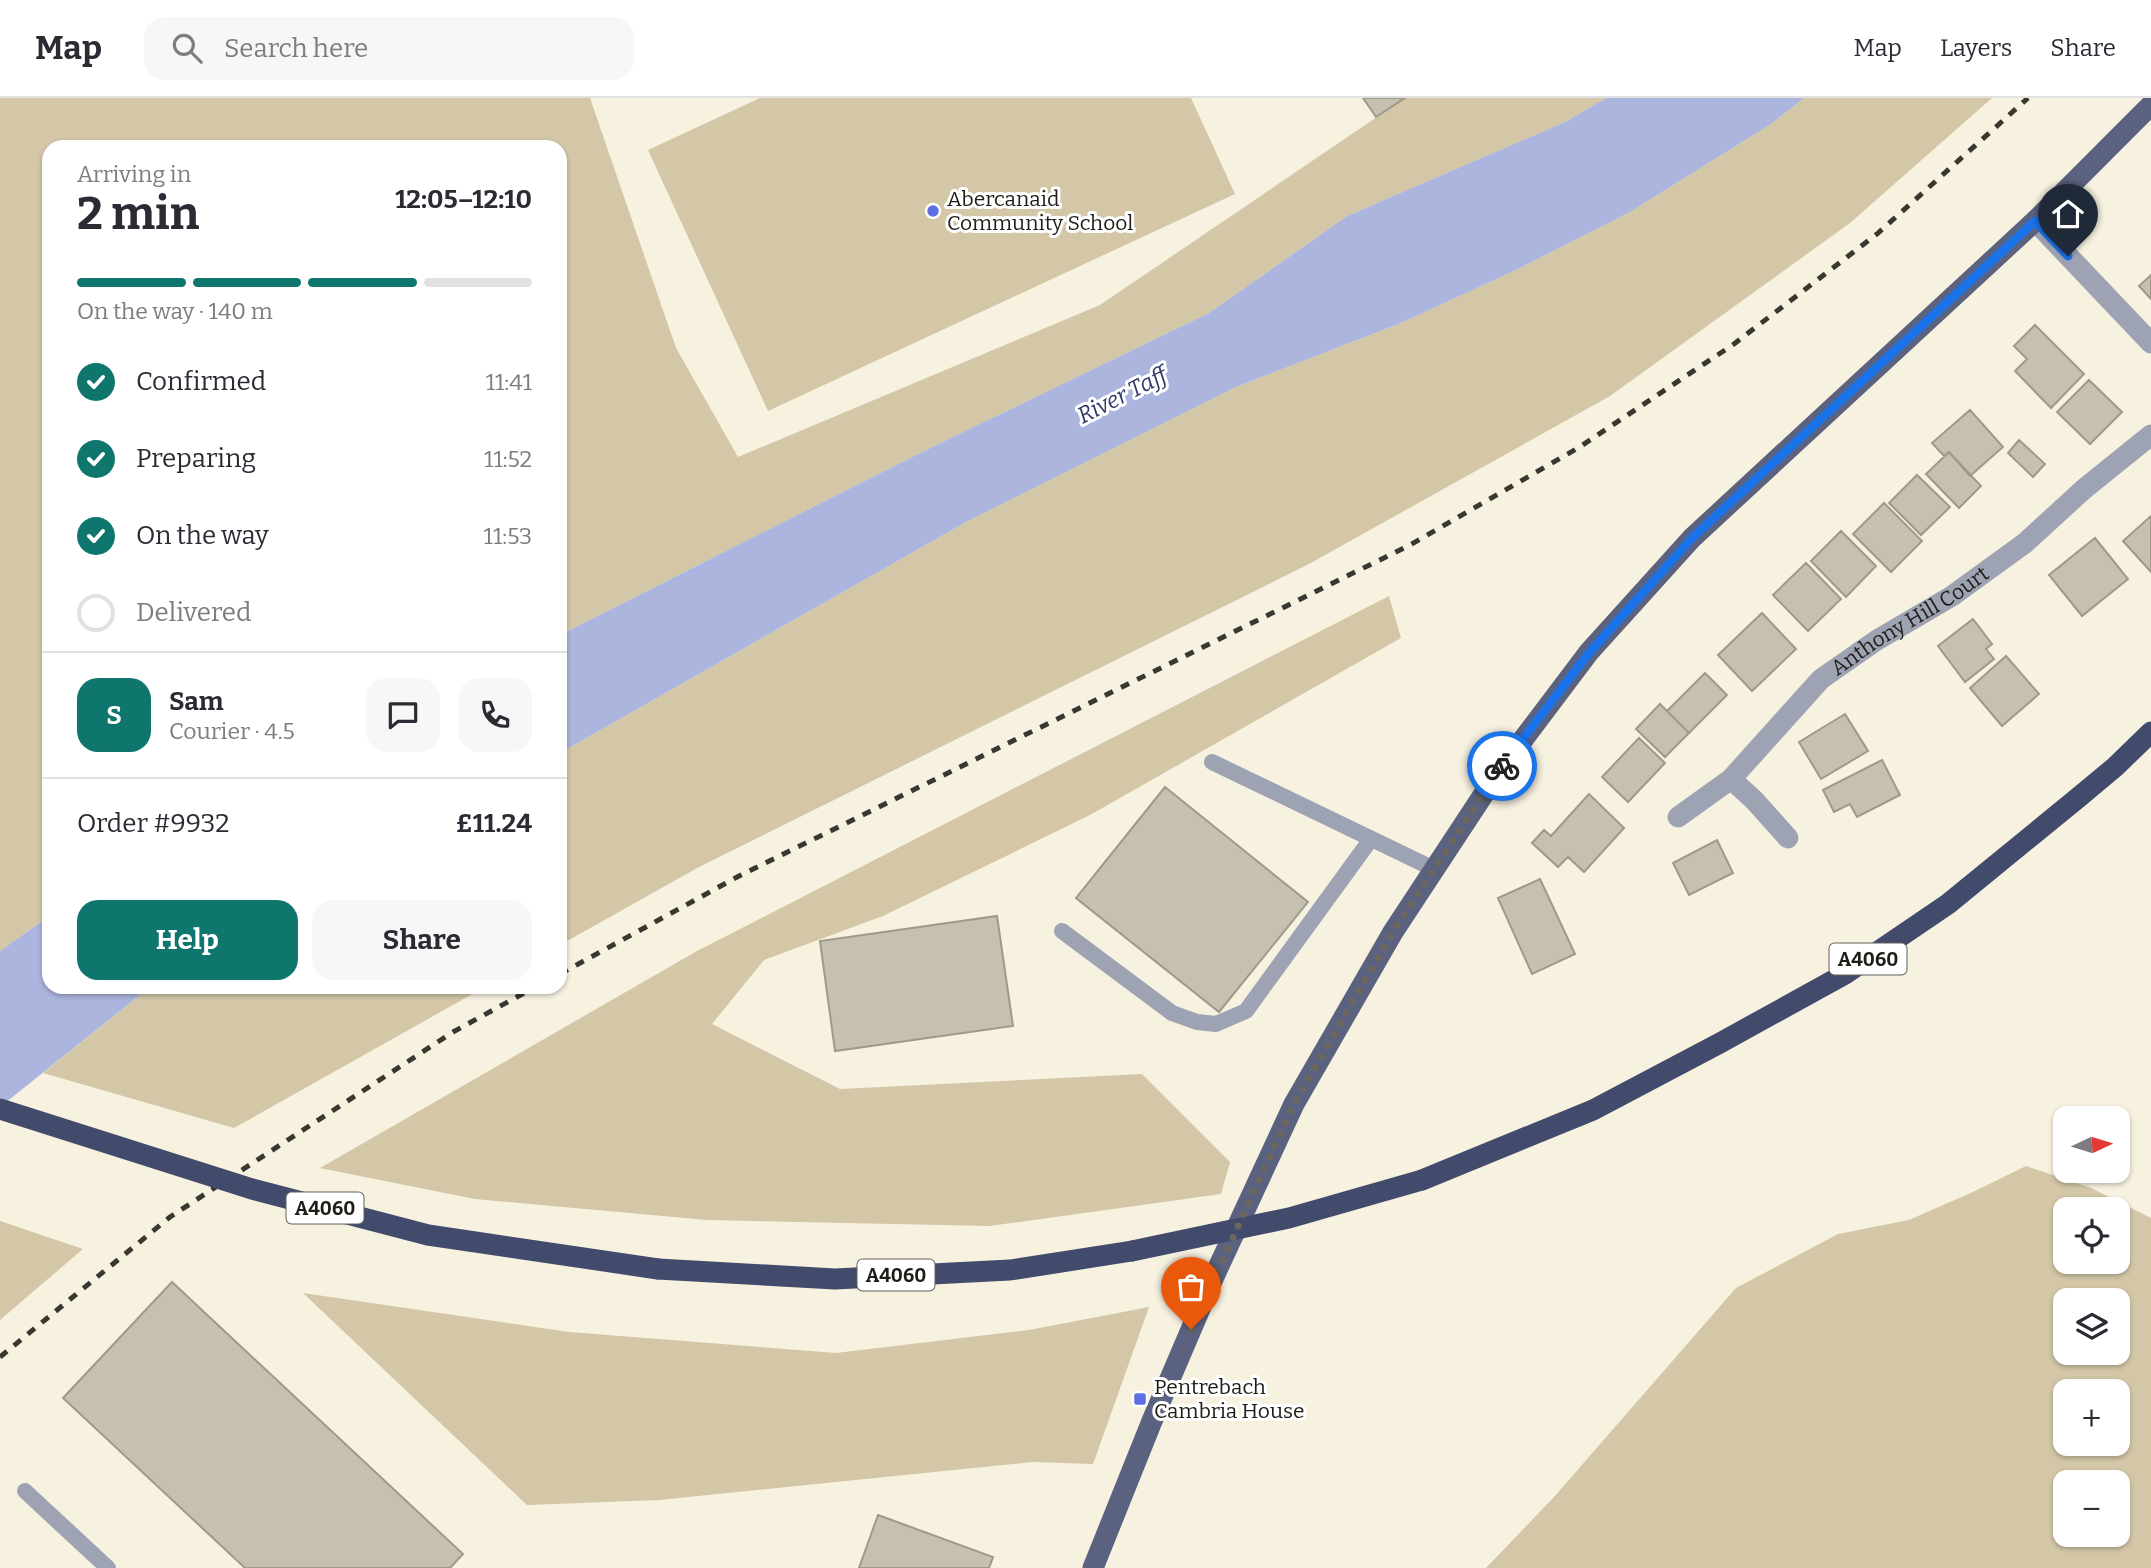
<!DOCTYPE html>
<meta charset="utf-8">
<style>
:root{--surface:#fff;--page:#f7f7f7;--text:#2b2b33;--muted:#7c7c81;--line:#e1e1e2;--accent:#0f766e}
body{margin:0;font-family:Bitter,serif;background:var(--page);color:var(--text);height:100vh;display:flex;flex-direction:column;font-size:26px;white-space:nowrap}
*{box-sizing:border-box;margin:0}
p{font-size:23px;color:var(--muted)}
.icon{flex:none;width:38px;height:38px;fill:none;stroke:currentColor;stroke-width:2;stroke-linecap:round;stroke-linejoin:round}
.map{position:relative;flex:1;overflow:hidden}
.side{position:absolute;left:42px;top:42px;width:525px;height:854px;display:flex;flex-direction:column;background:var(--surface);border-radius:21px;box-shadow:0 2px 5px #0004}
.side>*{flex:none}
.needle{width:46px;rotate:86deg}
.controls{position:absolute;left:2053px;top:1008px;display:grid;gap:14px}
.controls a{display:grid;place-items:center;width:77px;height:77px;border-radius:14px;background:var(--surface);box-shadow:0 2px 5px #0004;font-size:35px}
.pin{position:absolute;display:grid;place-items:center;width:60px;height:60px;color:#fff;margin:-72px -30px;border-radius:50% 50% 50% 0;rotate:-45deg;box-shadow:0 0 7px #0007}
.pin .icon{rotate:45deg}
.courier{position:absolute;display:grid;place-items:center;width:70px;height:70px;margin:-35px;border:5px solid #1a73e8;border-radius:50%;background:#fff;color:#222;box-shadow:0 2px 9px #0007}
.headline em{font-style:normal;font-weight:700}
.headline div{display:flex;flex-direction:column-reverse}
.headline{display:flex;align-items:center;justify-content:space-between;height:119px;padding:0 35px}
h1{font-size:46px;font-weight:700;line-height:52px}
.bar{display:grid;grid-template-columns:repeat(4,1fr);gap:10px 7px;align-content:center;height:84px;padding:0 35px}
.bar i{height:9px;border-radius:5px;background:var(--line)}
.bar .selected{background:var(--accent)}
.bar p{grid-column:span 4}
.line{display:flex;align-items:center;gap:18px;padding:0 35px;border-top:2px solid var(--line)}
.line div{flex:1}
.round{display:grid;place-items:center;flex:none;width:74px;height:74px;border-radius:21px;background:var(--page)}
ol{padding:0 35px;list-style:none}
li{display:flex;align-items:center;gap:21px;height:77px}
li p{margin-inline-start:auto}
li .icon{padding:7px;border-radius:50%;background:var(--accent);color:#fff;stroke-width:4}
li:last-child{color:var(--muted)}
li i{width:38px;height:38px;border:4px solid var(--line);border-radius:50%}
.button{display:flex;gap:14px;margin-top:auto;padding:14px 35px}
.button a{flex:1;height:80px;border-radius:21px;background:var(--accent);color:#fff;font-size:28px;font-weight:700;line-height:80px;text-align:center}
.button a+a{background:var(--page);color:var(--text)}
header{display:flex;align-items:center;gap:42px;box-sizing:border-box;height:98px;padding:0 35px;background:var(--surface);border-bottom:2px solid var(--line)}
header strong{font-size:33px}
nav{display:flex;gap:38px;margin-inline-start:auto;font-size:24px}
.search{width:490px;height:63px;background:var(--page);display:flex;align-items:center;gap:18px;box-sizing:border-box;padding:0 24px;border-radius:21px;color:var(--muted);font-size:26px}
.map>svg:first-child{display:block}
</style>
<header>
<strong>Map</strong>
<div class="search"><svg class="icon" aria-label="search" viewBox="0 0 24 24"><circle cx="10" cy="10" r="6"/><path d="M15 15l6 6"/></svg>Search here</div>
<nav><a>Map</a><a>Layers</a><a>Share</a></nav>
</header>
<div class="map">
<svg width="2151" height="1470" viewBox="0 0 2151 1470">
<rect width="100%" height="100%" fill="#f7f1e0"/>
<!-- green -->
<path fill="#d3c7a7" fill-rule="evenodd" d="M0 0H590L676 250 738 359 1100 207 1405 0H1606L1565 24 1347 118 1209 215 922 354 560 537V49H49V818L0 853Z
M760 0H1191L1235 96 768 313 648 52Z
M1804 0H1992L1850 125 1610 298 1309 466 699 769 560 847V655L966 424 1236 289 1401 225 1516 172 1630 114 1771 26Z
M1389 498 1401 540 1090 717 883 818 764 862 712 926 840 991 1142 976 1230 1064 1221 1096 990 1128 707 1122 475 1101 320 1070 697 853Z
M150 889H485L234 1030 43 975Z
M2026 1068 2091 1090 2151 1120V1470H1486L1554 1399 1736 1190 1838 1136 1909 1122 1975 1093ZM2065 1111H2118V1164H2065ZM2065 1202H2118V1255H2065ZM2118 1293V1346H2065V1293ZM2065 1384H2118V1437H2065Z
M0 1123 83 1151 0 1222Z
M303 1195 569 1234 836 1255 1029 1232 1149 1209 1093 1366 1032 1364 659 1402 527 1407Z"/>
<!-- water -->
<path fill="#abb5dd" d="M1606 0H1804L1771 26 1630 114 1516 172 1401 225 1236 289 966 424 560 655V537L922 354 1209 215 1347 118 1565 24Z
M49 818V889H150L0 1009V853Z"/>
<!-- building -->
<path fill="#c6c0b0" stroke="#9e9989" stroke-width="2" d="M1363 0H1405L1376 19Z
M2151 177V201L2139 188Z
M2035 227 2084 276 2051 310 2015 273 2027 261 2014 248Z
M2089 282 2122 314 2090 346 2057 314Z
M1970 312 2003 349 1970 378 1949 354 1944 358 1932 345Z
M2019 342 2045 366 2033 379 2008 355Z
M1949 354 1981 388 1959 410 1926 376Z
M1917 377 1950 409 1921 437 1889 405Z
M1884 405 1922 443 1891 474 1853 436Z
M2151 418V474L2123 443Z
M1841 433 1876 468 1846 499 1811 463Z
M2095 440 2128 481 2082 518 2049 477Z
M1806 465 1841 501 1808 533 1773 497Z
M1762 515 1796 551 1752 593 1718 557Z
M1973 521 1992 546 1986 551 1994 561 1965 584 1938 548Z
M2006 558 2039 596 2002 628 1970 590Z
M1705 575 1727 597 1689 635 1667 613Z
M1660 606 1689 635 1665 659 1636 631Z
M1845 616 1868 653 1821 681 1799 644Z
M1639 640 1665 665 1628 704 1602 679Z
M1882 662 1900 697 1857 719 1850 706 1834 714 1823 692Z
M1165 689 1308 804 1219 914 1076 800Z
M1589 696 1624 730 1584 774 1568 759 1558 769 1532 745 1544 732 1551 738Z
M1717 742 1733 775 1689 797 1673 765Z
M1540 781 1575 856 1532 876 1498 800Z
M997 818 1013 928 835 953 820 843Z
M172 1184 463 1456 450 1470H245L63 1300Z
M878 1417 993 1459 989 1470H859Z"/>
<g fill="none" stroke-linecap="round" stroke-linejoin="round">
<!-- lane -->
<path stroke="#9ea3b4" stroke-width="16" d="M1212 664 1434 771
M1062 833 1172 915 1197 924 1216 926 1246 913 1371 741
M25 1393 108 1470"/>
<!-- street -->
<g stroke="#9ea3b4" stroke-width="21">
<path d="M2035 123 2151 245"/>
<path d="M1731 681 1754 702 1788 740"/>
<path id="s1" d="M1678 719 1731 681 1821 581 1877 542 1952 498 2025 445 2084 391 2151 337"/>
</g>
<!-- primary -->
<path stroke="#5b6280" stroke-width="21" d="M1093 1470 1152 1323 1211 1185 1294 1006 1393 834 1497 676 1589 554 1692 440 2035 123 2151 7"/>
<!-- highway -->
<path stroke="#434b6d" stroke-width="21" d="M1422 1082 1593 1012 1720 945 1845 876 1948 806 2079 699 2115 669 2151 634
M658 1171 835 1181 1010 1172 1132 1153"/>
<!-- rail -->
<path stroke="#39372f" stroke-width="5" stroke-dasharray="9 9" stroke-linecap="butt" d="M560 876 739 778 1410 447 1578 350 1734 246 1877 136 2028 0
M0 1259 170 1119 453 934 535 889"/>
<!-- highway-bridge -->
<path stroke="#434b6d" stroke-width="21" d="M0 1011 252 1091 428 1137 658 1171
M1132 1153 1289 1120 1422 1082"/>
</g>
<g fill="none" stroke-linecap="round" stroke-linejoin="round">
<!-- done -->
<path stroke="#6b675d" stroke-width="7" stroke-dasharray="0 12.6" d="M1191 1231 1294 1006 1393 834 1502 668"/>
<!-- route -->
<path stroke="#1a73e8" stroke-width="9" d="M1502 668 1589 555 1692 440 2035 123 2068 158"/>
</g>
<!-- markers -->
<g fill="#5e6ee5" stroke="#fefffe" stroke-width="2.5">
<circle cx="933" cy="113" r="7"/>
<rect x="1133" y="1294" width="14" height="14" rx="3.5"/>
</g>
<g text-anchor="middle" stroke-width="6" stroke-linejoin="round" paint-order="stroke">
<!-- shield labels -->
<g fill="#fefffe" stroke="#62615c" stroke-width="2">
<rect x="1829.5" y="845.5" width="77" height="31" rx="5"/>
<rect x="286.5" y="1094.5" width="77" height="31" rx="5"/>
<rect x="857.5" y="1161.5" width="77" height="31" rx="5"/>
</g>
<g font-size="19" font-weight="bold" fill="#1f1d17">
<text x="1868" y="868">A4060</text>
<text x="325" y="1117">A4060</text>
<text x="896" y="1184">A4060</text>
</g>
<!-- poi labels -->
<g font-size="21" fill="#1f1d17" stroke="#fefffe" text-anchor="start">
<text x="947" y="108">Abercanaid<tspan x="947" dy="24">Community School</tspan></text>
<text x="1154" y="1296">Pentrebach<tspan x="1154" dy="24">Cambria House</tspan></text>
</g>
<!-- street labels -->
<g font-size="21" fill="#1f1d17" stroke="#fefffe">
<text dy="7" stroke="none"><textPath href="#s1" startOffset="306">Anthony Hill Court</textPath></text>
</g>
<!-- water labels -->
<g font-size="23" font-style="italic" fill="#30396b" stroke="#fefffe">
<text transform="translate(1122 297) rotate(-27)" y="8">River Taff</text>
</g>
</g>
</svg>
<div class="controls">
<a><svg class="needle" viewBox="-14 -14 28 28"><path d="M0-13l5 13h-10z" fill="#e53935"/><path d="M0 13l5-13h-10z" fill="#7c7c81"/></svg></a>
<a><svg class="icon" aria-label="locate" viewBox="0 0 24 24"><circle cx="12" cy="12" r="6"/><path d="M12 2v4M12 18v4M2 12h4M18 12h4"/></svg></a>
<a><svg class="icon" aria-label="layers" viewBox="0 0 24 24"><path d="M12 4l9 5-9 5-9-5zM3 14l9 5 9-5"/></svg></a>
<a>+</a>
<a>−</a>
</div>
<div class="pin" style="left:1191px;top:1231px;background:#ea580c"><svg class="icon" aria-label="bag" viewBox="0 0 24 24"><path d="M5 8h14l-1 12H6zM9 8a3 3 0 0 1 6 0"/></svg></div>
<div class="pin" style="left:2068px;top:158px;background:#1f2937"><svg class="icon" aria-label="home" viewBox="0 0 24 24"><path d="M3 11l9-7 9 7M6 9v11h12V9"/></svg></div>
<div class="courier" style="left:1502px;top:668px"><svg class="icon" aria-label="bike" viewBox="0 0 24 24"><circle cx="6" cy="16" r="4"/><circle cx="18" cy="16" r="4"/><path d="M6 16l4-8h5l3 8M10 8l3 8H6M13 5h3"/></svg></div>
<section class="side">
<div class="headline"><div><h1>2 min</h1><p>Arriving in</p></div><em>12:05–12:10</em></div>
<div class="bar"><i class="selected"></i><i class="selected"></i><i class="selected"></i><i></i><p>On the way · 140 m</p></div>
<ol>
<li><svg class="icon" aria-label="check" viewBox="0 0 24 24"><path d="M5 12l5 5 9-10"/></svg>Confirmed<p>11:41</p></li>
<li><svg class="icon" aria-label="check" viewBox="0 0 24 24"><path d="M5 12l5 5 9-10"/></svg>Preparing<p>11:52</p></li>
<li><svg class="icon" aria-label="check" viewBox="0 0 24 24"><path d="M5 12l5 5 9-10"/></svg>On the way<p>11:53</p></li>
<li><i></i>Delivered</li>
</ol>
<div class="line" style="height:126px"><b class="round" style="background:var(--accent);color:#fff">S</b><div><b>Sam</b><p>Courier · 4.5</p></div><a class="round"><svg class="icon" aria-label="chat" viewBox="0 0 24 24"><path d="M4 5h16v11H9l-5 4z"/></svg></a><a class="round"><svg class="icon" aria-label="phone" viewBox="0 0 24 24"><path d="M5 4h4l2 5-3 2q2 4 5 5l2-3 5 2v4C11 20 4 13 5 4z"/></svg></a></div>
<div class="line" style="height:91px"><div>Order #9932</div><b>£11.24</b></div>
<div class="button"><a>Help</a><a>Share</a></div>
</section>
</div>
